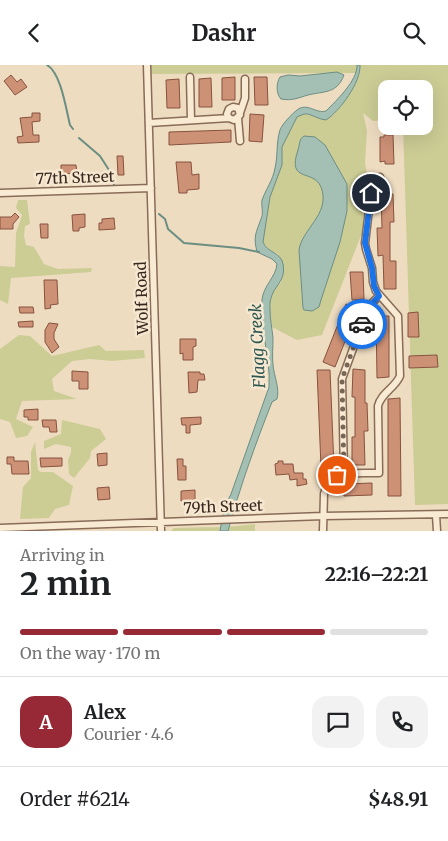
<!DOCTYPE html>
<meta charset="utf-8">
<style>
:root{--surface:#fff;--page:#f2f2f2;--text:#202124;--muted:#757577;--line:#e0e0e0;--accent:#972835}
body{margin:0;font-family:Merriweather,serif;background:var(--page);color:var(--text);height:100vh;display:flex;flex-direction:column;font-size:19px;white-space:nowrap}
*{box-sizing:border-box;margin:0}
p{font-size:16px;color:var(--muted)}
.icon{flex:none;width:28px;height:28px;fill:none;stroke:currentColor;stroke-width:2;stroke-linecap:round;stroke-linejoin:round}
.map{position:relative;height:466px;overflow:hidden}
.side{display:flex;flex-direction:column;background:var(--surface);flex:1}
.side>*{flex:none}
.tools{position:absolute;left:378px;top:15px;display:grid;gap:10px}
.tools a{display:grid;place-items:center;width:55px;height:55px;border-radius:10px;background:var(--surface);box-shadow:0 5px 20px #0002;font-size:25px}
.pin{position:absolute;display:grid;place-items:center;width:42px;height:42px;color:#fff;margin:-21px;border:2px solid #fff;border-radius:50%;box-shadow:0 1px 5px #0007}
.courier{position:absolute;display:grid;place-items:center;width:50px;height:50px;margin:-25px;border:4px solid #1a73e8;border-radius:50%;background:#fff;color:#222;box-shadow:0 1px 6px #0007}
.overview em{font-style:normal;font-weight:700}
.overview div{display:flex;flex-direction:column-reverse}
.overview{display:flex;align-items:center;justify-content:space-between;height:85px;padding:0 20px}
h1{font-size:32px;font-weight:700;line-height:38px}
.bar{display:grid;grid-template-columns:repeat(4,1fr);gap:8px 5px;align-content:center;height:60px;padding:0 20px}
.bar i{height:6px;border-radius:4px;background:var(--line)}
.bar .selected{background:var(--accent)}
.bar p{grid-column:span 4}
.line{display:flex;align-items:center;gap:12px;padding:0 20px;border-top:1px solid var(--line)}
.line div{flex:1}
.round{display:grid;place-items:center;flex:none;width:52px;height:52px;border-radius:15px;background:var(--page)}
header{display:flex;justify-content:space-between;align-items:center;height:65px;padding:0 20px;background:var(--surface);font-size:22px;font-weight:700}
.map>svg:first-child{display:block}
</style>
<header><svg class="icon" aria-label="back" viewBox="0 0 24 24"><path d="M15 5l-7 7 7 7"/></svg>Dashr<svg class="icon" aria-label="search" viewBox="0 0 24 24"><circle cx="10" cy="10" r="6"/><path d="M15 15l6 6"/></svg></header>
<div class="map">
<svg width="448" height="466" viewBox="0 0 448 466">
<rect width="100%" height="100%" fill="#eedcc1"/>
<!-- green -->
<path fill="#cccc95" d="M147 0H448V439L415 440 403 61H424V24H386V55L373 56 363 48 367 66 365 98 368 115 362 168 322 270 297 275 272 262C269 243 266 231 281 217L278 189 270 186 263 177 270 132 281 100 282 82 297 52 304 49C310 49 316 54 323 54 340 53 352 21 359 8L147 9Z
M18 135H27L30 159 25 161 24 171 26 180 34 182 44 199 58 204 92 203 91 207 11 213 8 239 0 235V201L15 202 16 168 22 150 16 143Z
M19 270 30 271 52 291 99 280 106 286 144 285 145 293 112 296 90 294 72 296 52 314 54 326 77 334 22 336 16 354 33 362 27 371 16 373 10 357 0 354V284Z
M62 355 100 364 106 374 91 386 90 393 74 413 69 409 68 395 71 388V382L56 379 44 384V376L61 369Z
M35 377 38 405 41 407H53L73 421 69 440 55 444 49 453 20 454 23 422 31 413V387Z
M255 459V466H171L174 463C201 462 228 463 255 459Z"/>
<!-- water -->
<path fill="#a4c0b5" stroke="#6b8e82" d="M357 0H360C361 17 340 46 326 55L321 54 308 49H304L297 52 282 82V100L270 132 263 177C267 188 281 187 283 199 287 220 268 221 270 245 270 254 272 263 273 273 273 282 272 291 273 300 274 311 280 324 277 334L272 337C255 380 240 422 228 466H220L224 443 231 429 269 322C271 292 259 263 262 235 263 221 276 212 277 199L272 194 257 187C253 171 256 168 261 154 264 148 261 141 262 135 266 124 273 115 275 103 278 91 276 77 280 65 282 59 292 49 297 45 307 37 316 49 326 46 336 36 358 15 357 0Z
M337 7 344 10C337 29 324 26 308 30 298 33 292 36 281 34 276 29 276 18 280 12L288 10 300 11Z
M304 71 315 72 325 80 347 119V146L340 177 321 235 319 242 312 246 304 245 303 243 299 185C302 164 329 150 322 125 316 102 286 120 298 85 300 79 299 74 304 71Z"/>
<g fill="none" stroke-linecap="round" stroke-linejoin="round">
<!-- stream -->
<path stroke="#6b8e82" stroke-width="2" d="M47 0C61 8 66 44 70 60L73 64
M79 73 100 91 109 105 114 120
M159 149 165 154 168 164 184 178 239 183 259 187"/>
</g>
<!-- building -->
<path fill="#cd9176" stroke="#87533e" d="M11 10 17 17 21 14 27 22 15 30 4 16Z
M235 12V35H222V13Z
M254 12H267L268 40H255Z
M211 13 212 42H199V14Z
M179 14 180 43H167L166 15Z
M32 48H40V56L32 57 33 70H39V77L18 78 17 72 23 71 20 53 32 52Z
M250 49 264 50 262 77 249 76Z
M231 65V77L169 80V67Z
M384 70H393L394 99H385V96L380 97V72H384Z
M117 91H123L124 110H118Z
M176 97H191L192 110 199 109V124L187 125V128H179Z
M61 100H76L77 108 61 109Z
M381 129H393L394 157H390V196H396V224H384L383 190 378 191 377 163H382Z
M15 148 19 152 13 159V164H0V152H11Z
M85 149V162L79 163V166H73L72 150Z
M114 153 115 164 99 165V158H102V154Z
M40 159H48V173H41Z
M350 207H363L364 234 352 235Z
M44 215H57L58 239 50 240 51 243 45 244Z
M346 239 358 243 335 302 323 297Z
M19 242H33L34 248H20Z
M418 247 419 272H408V248Z
M376 251H389V312L377 313Z
M33 256V262H19L18 257Z
M49 258 58 259 54 268V274L59 282 52 288 45 277V265Z
M180 274H196V281L193 282V295H183V288L180 289Z
M437 290 438 302 409 303V291Z
M353 304 365 305V338H367L368 366H364L365 400H352V372H355V332H352Z
M317 305H330L334 402H321Z
M72 306 88 307V324H79V316H72Z
M188 307H200V309H204L205 315H198L197 327 189 328Z
M400 333 401 431H388V334Z
M38 344V355H28V352H24V345Z
M201 352V359L190 360V368H186V360H182L181 353Z
M42 355H56L57 367H50L49 362H43Z
M107 388V400L98 401 97 389Z
M7 392H14V396H28L29 409H12L11 399H7Z
M40 393H62V401L41 402Z
M177 394H183V401H186V415H178Z
M278 396H283V399H293L294 408H303V414H306L307 419 297 421V414L290 415 289 409 276 410 275 399 278 398Z
M372 418V430L344 431V419Z
M109 422 110 434 98 435 97 423Z
M195 425V436H181V426Z"/>
<g fill="none" stroke-linecap="round" stroke-linejoin="round">
<!-- minor casing -->
<g stroke="#886c58" stroke-width="9">
<path id="minor" d="M147 0 161 466
M190 12 191 55
M240 48 245 33V14
M238 53 240 76
M149 58 229 53 234 55 240 50 238 43 233 42 229 44 227 49 229 53
M0 128 151 123
M344 409 342 314 366 248 372 238 379 231
M436 450 437 466
M0 463 323 451 448 449
M323 466 324 429C330 403 358 409 379 408L378 341C381 328 395 323 400 311L398 251 376 226 373 217 372 203 366 184 365 178 371 128 373 121 380 112"/>
</g>
<!-- minor -->
<use href="#minor" stroke="#f9ead4" stroke-width="6"/>
</g>
<g fill="none" stroke-linecap="round" stroke-linejoin="round">
<!-- done -->
<path stroke="#776656" stroke-width="5" stroke-dasharray="0 9" d="M337 410 344 409 342 314 362 259"/>
<!-- route -->
<path stroke="#1a73e8" stroke-width="6" d="M362 259 369 242 379 231 374 221 372 203 365 178 371 128"/>
</g>
<g text-anchor="middle" stroke-width="5" stroke-linejoin="round" paint-order="stroke">
<!-- street labels -->
<g font-size="15" fill="#37271d" stroke="#f6e7d1">
<text transform="translate(75 113) rotate(-2)" y="5">77th Street</text>
<text transform="translate(142 233) rotate(-92)" y="5">Wolf Road</text>
<text transform="translate(223 442) rotate(-2)" y="5">79th Street</text>
</g>
<!-- water labels -->
<g font-size="16" font-style="italic" fill="#2c5750" stroke="#f6e7d1">
<text transform="translate(257 281) rotate(-93)" y="6">Flagg Creek</text>
</g>
</g>
</svg>
<div class="tools">
<a><svg class="icon" aria-label="locate" viewBox="0 0 24 24"><circle cx="12" cy="12" r="6"/><path d="M12 2v4M12 18v4M2 12h4M18 12h4"/></svg></a>
</div>
<div class="pin" style="left:337px;top:410px;background:#ea580c"><svg class="icon" aria-label="bag" viewBox="0 0 24 24"><path d="M5 8h14l-1 12H6zM9 8a3 3 0 0 1 6 0"/></svg></div>
<div class="pin" style="left:371px;top:128px;background:#1f2937"><svg class="icon" aria-label="home" viewBox="0 0 24 24"><path d="M3 11l9-7 9 7M6 9v11h12V9"/></svg></div>
<div class="courier" style="left:362px;top:259px"><svg class="icon" aria-label="car" viewBox="0 0 24 24"><path d="M5 17H2v-5l4-1 3-4h7l3 4 3 1v5h-3M9 17h6M6 11h13"/><circle cx="7" cy="17" r="2"/><circle cx="17" cy="17" r="2"/></svg></div>
</div>
<section class="side">
<div class="overview"><div><h1>2 min</h1><p>Arriving in</p></div><em>22:16–22:21</em></div>
<div class="bar"><i class="selected"></i><i class="selected"></i><i class="selected"></i><i></i><p>On the way · 170 m</p></div>
<div class="line" style="height:90px"><b class="round" style="background:var(--accent);color:#fff">A</b><div><b>Alex</b><p>Courier · 4.6</p></div><a class="round"><svg class="icon" aria-label="chat" viewBox="0 0 24 24"><path d="M4 5h16v11H9l-5 4z"/></svg></a><a class="round"><svg class="icon" aria-label="phone" viewBox="0 0 24 24"><path d="M5 4h4l2 5-3 2q2 4 5 5l2-3 5 2v4C11 20 4 13 5 4z"/></svg></a></div>
<div class="line" style="height:65px"><div>Order #6214</div><b>$48.91</b></div>
</section>
